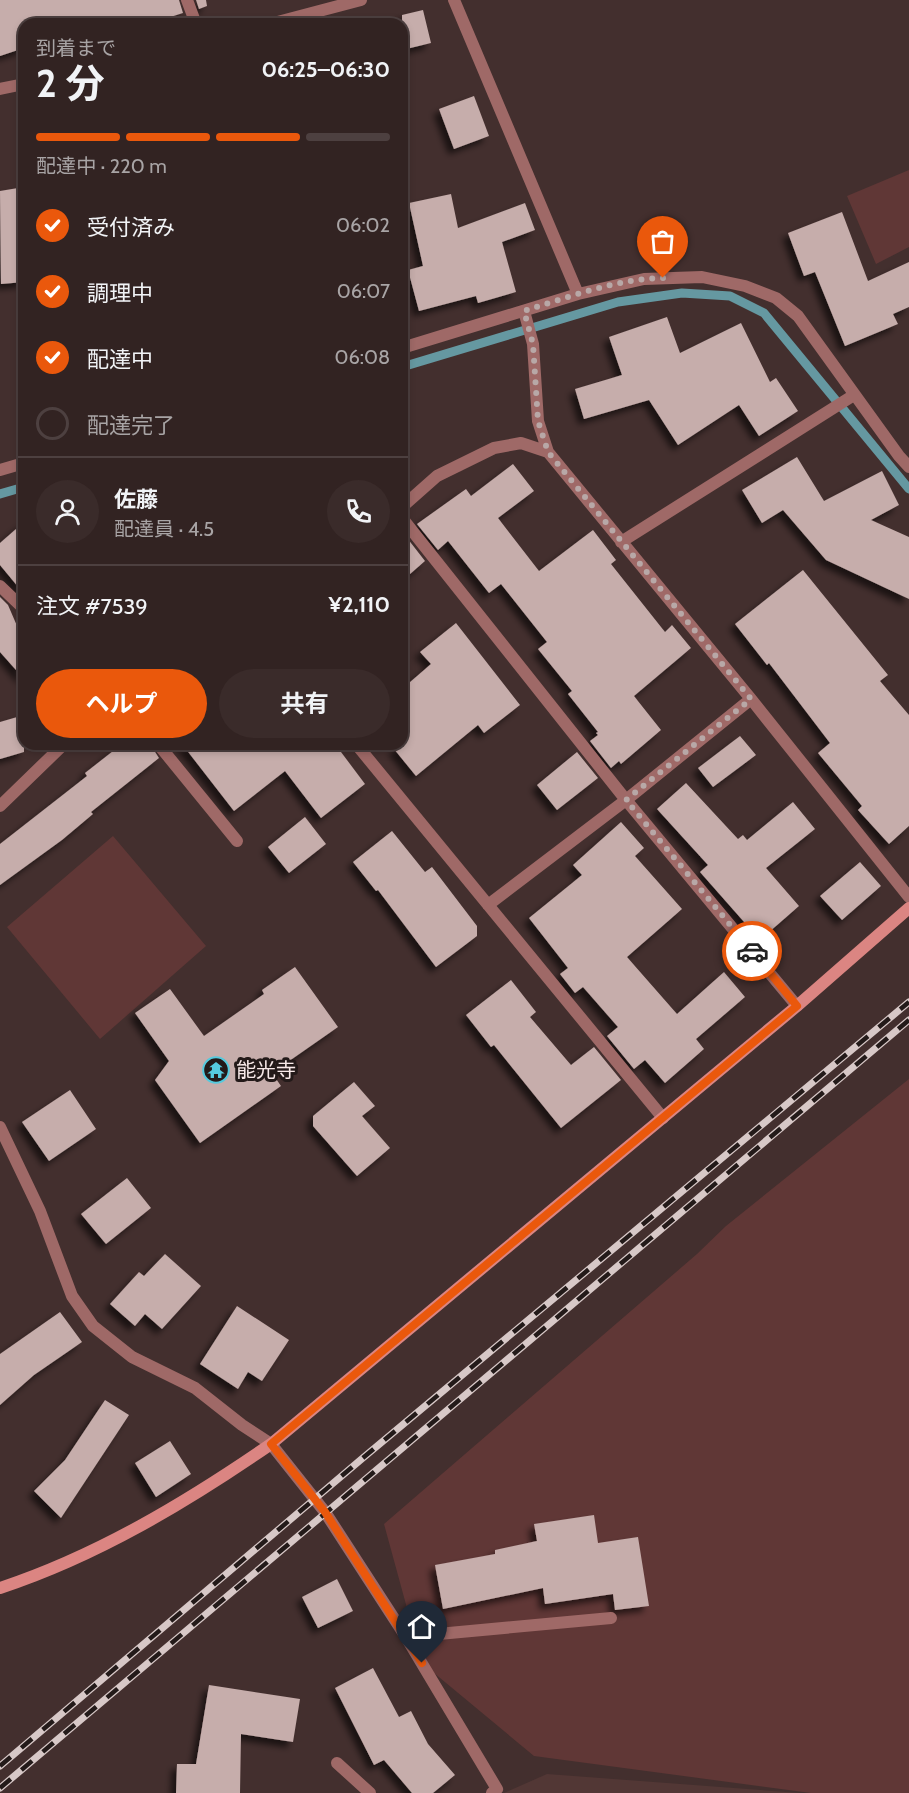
<!DOCTYPE html>
<html lang="ja">
<meta charset="utf-8">
<style>
:root{--surface:#322322;--page:#3a2b2a;--text:#f1f3f6;--muted:#a8a4a5;--line:#4d4040;--accent:#ea580c}
body{margin:0;font-family:Cabin,"Noto Sans JP",sans-serif;background:var(--page);color:var(--text);height:100vh;display:flex;flex-direction:column;font-size:22px;white-space:nowrap}
*{box-sizing:border-box;margin:0}
p{font-size:20px;color:var(--muted)}
.icon{flex:none;width:33px;height:33px;fill:none;stroke:currentColor;stroke-width:2;stroke-linecap:round;stroke-linejoin:round}
.map{position:relative;flex:1;overflow:hidden}
.details{position:absolute;left:18px;top:18px;width:390px;height:732px;display:flex;flex-direction:column;background:var(--surface);border-radius:18px;box-shadow:0 3px 9px #0003,0 0 0 2px var(--line)}
.details>*{flex:none}
.pin{position:absolute;display:grid;place-items:center;width:51px;height:51px;color:#fff;margin:-62px -26px;border-radius:50% 50% 50% 0;rotate:-45deg;box-shadow:0 0 6px #0007}
.pin .icon{rotate:45deg}
.courier{position:absolute;display:grid;place-items:center;width:60px;height:60px;margin:-30px;border:4px solid #ea580c;border-radius:50%;background:#fff;color:#222;box-shadow:0 2px 8px #0007}
.headline em{font-style:normal;font-weight:700}
.headline div{display:flex;flex-direction:column-reverse}
.headline{display:flex;align-items:center;justify-content:space-between;height:102px;padding:0 18px}
h1{font-size:39px;font-weight:700;line-height:45px}
.bar{display:grid;grid-template-columns:repeat(4,1fr);gap:9px 6px;align-content:center;height:72px;padding:0 18px}
.bar i{height:8px;border-radius:4px;background:var(--line)}
.bar .selected{background:var(--accent)}
.bar p{grid-column:span 4}
.line{display:flex;align-items:center;gap:15px;padding:0 18px;border-top:2px solid var(--line)}
.line div{flex:1}
.round{display:grid;place-items:center;flex:none;width:63px;height:63px;border-radius:32px;background:var(--page)}
ol{padding:0 18px;list-style:none}
li{display:flex;align-items:center;gap:18px;height:66px}
li p{margin-inline-start:auto}
li .icon{padding:6px;border-radius:50%;background:var(--accent);color:#fff;stroke-width:4}
li:last-child{color:var(--muted)}
li i{width:33px;height:33px;border:3px solid var(--line);border-radius:50%}
.action{display:flex;gap:12px;margin-top:auto;padding:12px 18px}
.action a{flex:1;height:69px;border-radius:36px;background:var(--accent);color:#fff;font-size:24px;font-weight:700;line-height:69px;text-align:center}
.action a+a{background:var(--page);color:var(--text)}
.map>svg:first-child{display:block}
</style>
<div class="map">
<svg width="909" height="1793" viewBox="0 0 909 1793">
<defs>
<filter id="shadow"><feDropShadow dx="-5.5" dy="5.5" stdDeviation="3" flood-color="#0009"/></filter>
</defs>
<rect width="100%" height="100%" fill="#432f2e"/>
<!-- built -->
<path fill="#523735" d="M547 1774 800 1793H504Z"/>
<!-- green -->
<path fill="#603736" d="M909 170V247L876 264 847 196Z
M113 836 206 946 100 1039 7 927Z
M909 1079V1793H811L534 1756 422 1663 384 1524 697 1254 726 1226Z"/>
<g fill="none" stroke-linecap="round" stroke-linejoin="round">
<!-- stream -->
<path stroke="#6598a1" stroke-width="9" d="M402 367 618 302 682 293 730 296 764 313 909 489
M0 494 24 487"/>
</g>
<!-- building -->
<path fill="#c6adab" filter="url(#shadow)" d="M0 0H179L183 13 148 24H24V48L0 56Z
M196 0H206L207 6 199 9Z
M423 10 431 43 402 50V15Z
M474 96 489 136 454 149 439 109Z
M24 187V282L1 284 0 191Z
M451 194 458 228 525 203 535 230 502 242 516 292 478 303 476 296 419 311 408 270 423 266 409 203Z
M842 212 868 281 909 262V307L893 314 898 324 845 346 815 272 804 276 788 233Z
M667 317 680 353 741 323 770 382 776 378 798 411 759 436 739 405 678 445 649 400 584 419 575 389 622 375 609 337Z
M797 457 824 501 882 471 899 505 871 520 909 537V599L826 560 783 510 762 523 742 490Z
M513 464 534 491 498 518 539 571 593 530 616 560 611 564 665 632 672 625 691 648 634 696 661 730 621 764 619 761 611 768 590 741 598 735 596 733 598 732 568 694 572 691 538 649 547 642 501 584 489 593 448 541 438 550 417 524 466 489 471 496Z
M24 522V594L0 565V543Z
M404 534 425 561 402 581V535Z
M803 570 888 675 880 681 909 715V826L889 844 858 810 862 806 818 753 830 743 769 663 767 665 735 624Z
M0 597 8 605 24 642V679L0 652Z
M456 623 520 705 484 733 478 725 416 776 394 749 402 744V689L431 664 420 652Z
M24 715V752L0 759V722Z
M740 736 756 755 713 787 698 768Z
M122 744H150L159 758 91 812 93 814 62 840 0 885V844L87 776 85 773Z
M182 744H335L365 784 321 818 285 771 234 811Z
M577 752 598 778 557 810 537 785Z
M686 783 738 839 743 835 747 840 793 802 815 829 766 868 799 906 760 940 700 872 708 865 657 809Z
M305 817 326 844 289 873 268 847Z
M621 822 644 848 635 856 682 909 627 957 677 1014 724 972 745 997 696 1039 704 1049 665 1083 645 1060 634 1069 607 1036 618 1027 583 987 575 993 560 974 568 968 529 918 582 875 573 865Z
M392 831 425 872 432 867 477 926V936L436 967 378 890 376 891 353 862Z
M860 862 881 886 842 920 820 896Z
M295 967 338 1027 272 1073 281 1086 200 1143 155 1080 169 1061 135 1013 170 989 204 1036 264 994 262 990Z
M511 980 536 1012 530 1017 571 1065 594 1047 621 1080 561 1128 494 1045 491 1047 466 1015Z
M354 1082 375 1106 362 1116 390 1148 357 1176 313 1126V1116Z
M70 1090 96 1129 49 1161 22 1122Z
M127 1178 151 1208 106 1244 81 1214Z
M165 1254 201 1286 162 1329 145 1314 135 1326 110 1304 139 1272 144 1276Z
M237 1306 289 1340 262 1381 248 1372 238 1389 200 1364Z
M60 1312 82 1342 34 1375 0 1405V1354Z
M105 1400 129 1415 61 1518 34 1491 65 1460Z
M170 1441 191 1474 156 1497 135 1463Z
M594 1515 598 1543 638 1537 649 1606 615 1610 613 1594 545 1604 543 1588 443 1609 435 1565 495 1554V1550L537 1541 534 1524Z
M337 1579 353 1611 318 1628 302 1597Z
M373 1668 399 1717 411 1711 428 1744 455 1775 433 1793H412L384 1760 374 1765 335 1688Z
M209 1685 300 1699 293 1742 241 1734 240 1793H176L177 1764H196Z"/>
<g fill="none" stroke-linecap="round" stroke-linejoin="round">
<!-- lane -->
<path stroke="#9f6967" stroke-width="12" d="M337 1763 370 1793"/>
<!-- street -->
<path stroke="#9f6967" stroke-width="12" d="M187 0 196 24
M454 0 578 294
M270 24 361 0
M0 89 24 84
M524 311 533 344 538 421 548 452 751 699 909 897
M402 348 578 294 644 279 702 277 745 286 776 298 798 316 899 456 909 467
M0 470 24 463
M402 507 437 476 494 448 521 443 548 452
M402 518 626 800 797 1006
M621 542 854 395
M0 586 24 609
M158 744 237 841
M356 744 663 1118
M0 806 64 744
M488 905 626 800 751 699
M0 1127 40 1211 72 1296 93 1326 132 1357 195 1388 242 1425 271 1444 325 1512 406 1637 497 1789 492 1793
M406 1637 611 1618"/>
<!-- secondary -->
<path stroke="#db8582" stroke-width="12" d="M0 1588C97 1556 187 1502 271 1444L797 1006 909 908"/>
<!-- rail casing -->
<g stroke="#d7c8c7" stroke-width="7">
<path id="rail" d="M0 1766 364 1457 909 1002
M0 1788 909 1020"/>
</g>
<!-- rail -->
<use href="#rail" stroke="#231a19" stroke-width="4.5" stroke-dasharray="14" stroke-linecap="butt"/>
</g>
<g fill="none" stroke-linecap="round" stroke-linejoin="round">
<!-- done -->
<path stroke="#b8a8a7" stroke-width="6" stroke-dasharray="0 10.8" d="M663 278C616 279 569 297 524 311L533 344 538 421 548 452 751 699 626 800 752 951"/>
<!-- route -->
<path stroke="#ea580c" stroke-width="8" d="M422 1663 325 1512 271 1444 797 1006 752 951"/>
</g>
<!-- icons -->
<defs>
<g id="temple-ring" transform="scale(1.35)"><circle r="9.5" fill="#231a19" stroke="#55cade" stroke-width="1.5"/><path d="M0-6L5-2H3V0L6.5 2.5H4V6H1.5V3h-3V6H-4V2.5H-6.5L-3 0V-2H-5Z" fill="#55cade"/></g>
</defs>
<g fill-rule="evenodd">
<use href="#temple-ring" x="216" y="1070"/>
</g>
<g text-anchor="middle" stroke-width="6" stroke-linejoin="round" paint-order="stroke">
<!-- poi labels -->
<g font-size="20" fill="#f7e9e8" stroke="#231a19" text-anchor="start">
<text x="236" y="1077">能光寺</text>
</g>
</g>
</svg>
<div class="pin" style="left:663px;top:278px;background:#ea580c"><svg class="icon" aria-label="bag" viewBox="0 0 24 24"><path d="M5 8h14l-1 12H6zM9 8a3 3 0 0 1 6 0"/></svg></div>
<div class="pin" style="left:422px;top:1663px;background:#1f2937"><svg class="icon" aria-label="home" viewBox="0 0 24 24"><path d="M3 11l9-7 9 7M6 9v11h12V9"/></svg></div>
<div class="courier" style="left:752px;top:951px"><svg class="icon" aria-label="car" viewBox="0 0 24 24"><path d="M5 17H2v-5l4-1 3-4h7l3 4 3 1v5h-3M9 17h6M6 11h13"/><circle cx="7" cy="17" r="2"/><circle cx="17" cy="17" r="2"/></svg></div>
<section class="details">
<div class="headline"><div><h1>2 分</h1><p>到着まで</p></div><em>06:25–06:30</em></div>
<div class="bar"><i class="selected"></i><i class="selected"></i><i class="selected"></i><i></i><p>配達中 · 220 m</p></div>
<ol>
<li><svg class="icon" aria-label="check" viewBox="0 0 24 24"><path d="M5 12l5 5 9-10"/></svg>受付済み<p>06:02</p></li>
<li><svg class="icon" aria-label="check" viewBox="0 0 24 24"><path d="M5 12l5 5 9-10"/></svg>調理中<p>06:07</p></li>
<li><svg class="icon" aria-label="check" viewBox="0 0 24 24"><path d="M5 12l5 5 9-10"/></svg>配達中<p>06:08</p></li>
<li><i></i>配達完了</li>
</ol>
<div class="line" style="height:108px"><a class="round"><svg class="icon" aria-label="person" viewBox="0 0 24 24"><circle cx="12" cy="8" r="4"/><path d="M4 21q1-7 8-7t8 7"/></svg></a><div><b>佐藤</b><p>配達員 · 4.5</p></div><a class="round"><svg class="icon" aria-label="phone" viewBox="0 0 24 24"><path d="M5 4h4l2 5-3 2q2 4 5 5l2-3 5 2v4C11 20 4 13 5 4z"/></svg></a></div>
<div class="line" style="height:78px"><div>注文 #7539</div><b>¥2,110</b></div>
<div class="action"><a>ヘルプ</a><a>共有</a></div>
</section>
</div>
